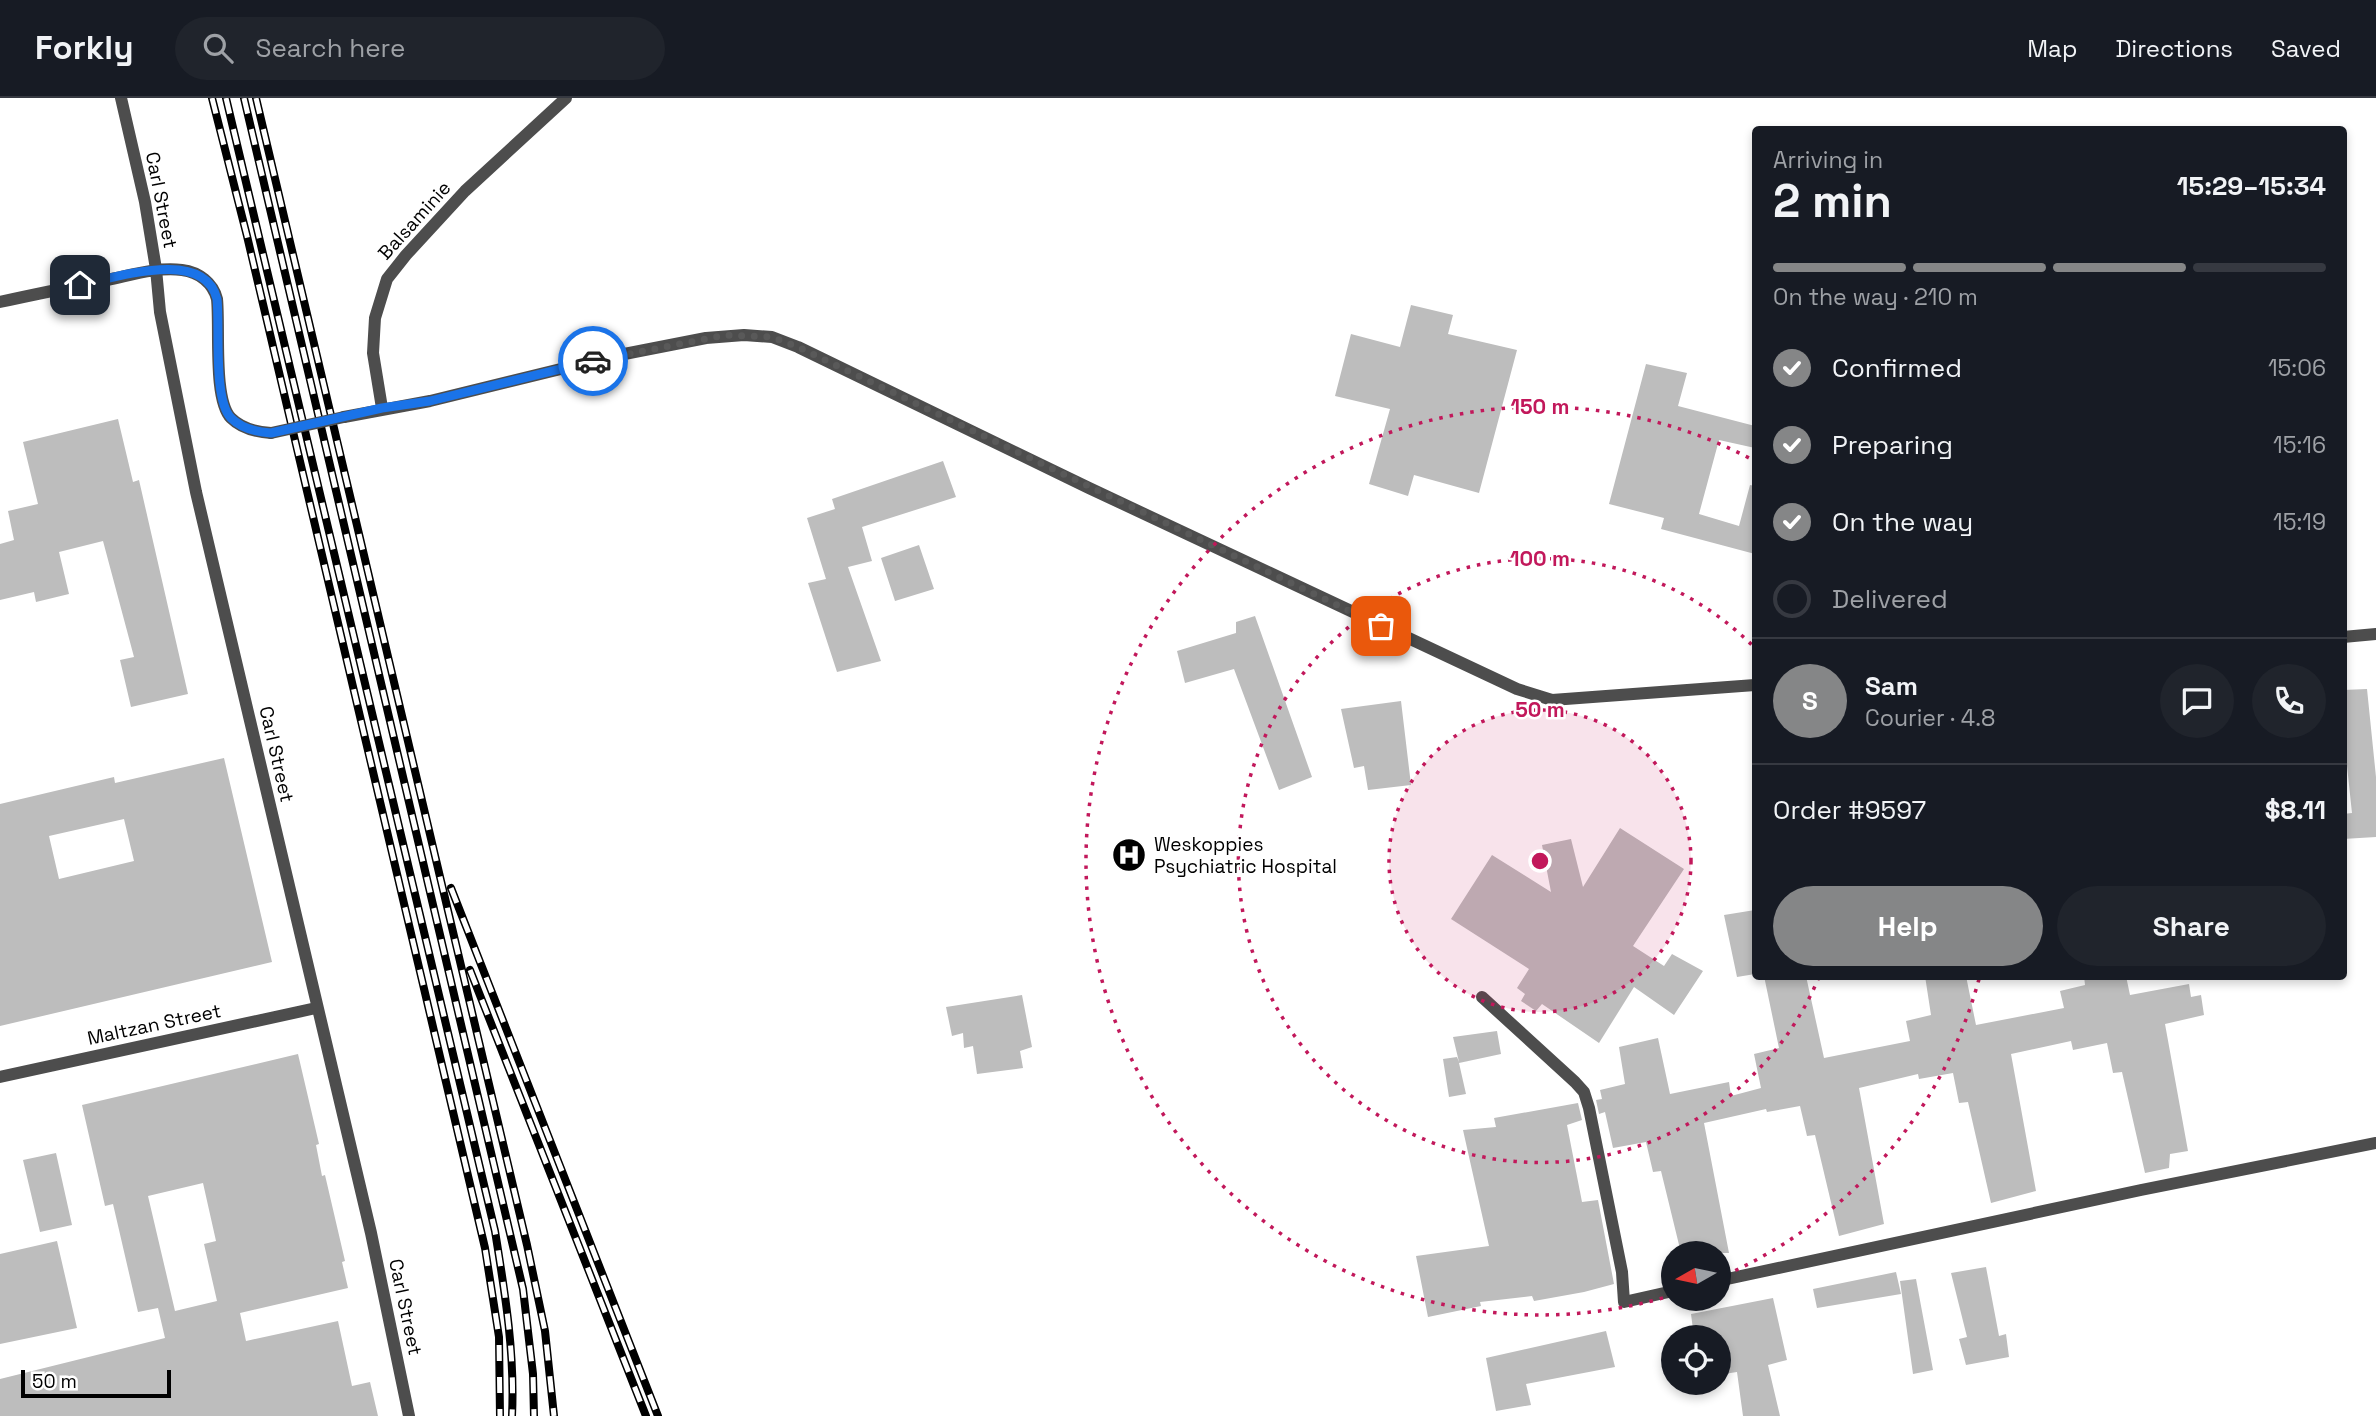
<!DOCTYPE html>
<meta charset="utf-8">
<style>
:root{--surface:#171b24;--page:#20242c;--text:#f1f3f6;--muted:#9ea1a6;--line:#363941;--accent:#858687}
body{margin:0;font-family:"Space Grotesk",sans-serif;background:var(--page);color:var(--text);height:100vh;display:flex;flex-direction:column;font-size:26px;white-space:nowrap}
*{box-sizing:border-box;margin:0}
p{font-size:23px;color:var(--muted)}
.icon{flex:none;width:38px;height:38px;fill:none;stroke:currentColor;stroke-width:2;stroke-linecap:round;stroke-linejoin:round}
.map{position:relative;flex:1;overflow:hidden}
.details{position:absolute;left:1752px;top:28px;width:595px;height:854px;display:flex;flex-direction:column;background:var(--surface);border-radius:7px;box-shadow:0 4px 10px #0003}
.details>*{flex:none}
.needle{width:46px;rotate:261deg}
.tools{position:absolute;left:1661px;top:1143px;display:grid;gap:14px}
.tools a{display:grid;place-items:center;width:70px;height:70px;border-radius:50%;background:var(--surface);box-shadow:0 4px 10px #0003;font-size:35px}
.scale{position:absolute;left:21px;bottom:18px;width:150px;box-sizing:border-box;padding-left:7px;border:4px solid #000;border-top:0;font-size:19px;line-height:24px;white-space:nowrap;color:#000;-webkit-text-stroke:5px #fff;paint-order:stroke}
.pin{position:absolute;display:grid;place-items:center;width:60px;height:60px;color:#fff;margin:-30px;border-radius:14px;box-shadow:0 4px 10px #0006}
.courier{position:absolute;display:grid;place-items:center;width:70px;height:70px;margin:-35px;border:5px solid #1a73e8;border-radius:50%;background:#fff;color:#222;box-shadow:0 2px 9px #0007}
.summary em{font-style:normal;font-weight:700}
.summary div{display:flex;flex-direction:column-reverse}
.summary{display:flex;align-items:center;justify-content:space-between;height:119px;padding:0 21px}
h1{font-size:46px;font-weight:700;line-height:52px}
.bar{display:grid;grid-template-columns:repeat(4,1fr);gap:10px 7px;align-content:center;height:84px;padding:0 21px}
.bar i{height:9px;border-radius:5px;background:var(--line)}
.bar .active{background:var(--accent)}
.bar p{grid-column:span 4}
.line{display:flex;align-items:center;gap:18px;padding:0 21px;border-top:2px solid var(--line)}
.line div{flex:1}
.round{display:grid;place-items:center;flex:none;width:74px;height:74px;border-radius:37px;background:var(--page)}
ol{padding:0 21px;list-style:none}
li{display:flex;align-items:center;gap:21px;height:77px}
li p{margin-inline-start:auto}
li .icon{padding:7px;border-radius:50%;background:var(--accent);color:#fff;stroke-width:4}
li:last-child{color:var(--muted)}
li i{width:38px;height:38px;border:4px solid var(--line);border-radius:50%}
.cta{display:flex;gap:14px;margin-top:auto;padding:14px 21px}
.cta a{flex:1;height:80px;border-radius:42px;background:var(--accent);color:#fff;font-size:28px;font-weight:700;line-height:80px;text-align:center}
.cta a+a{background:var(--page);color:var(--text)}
header{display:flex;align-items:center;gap:42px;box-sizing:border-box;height:98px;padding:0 35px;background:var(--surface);border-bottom:2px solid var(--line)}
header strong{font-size:33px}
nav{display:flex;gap:38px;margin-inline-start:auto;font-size:24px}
.search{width:490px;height:63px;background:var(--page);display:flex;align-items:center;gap:18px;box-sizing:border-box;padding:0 24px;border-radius:38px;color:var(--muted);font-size:26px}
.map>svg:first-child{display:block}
</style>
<header>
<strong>Forkly</strong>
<div class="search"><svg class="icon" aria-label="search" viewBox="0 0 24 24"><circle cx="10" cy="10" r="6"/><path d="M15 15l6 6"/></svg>Search here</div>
<nav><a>Map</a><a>Directions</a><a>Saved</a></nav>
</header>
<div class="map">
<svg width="2376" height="1318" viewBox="0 0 2376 1318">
<rect width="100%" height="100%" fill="#fff"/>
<!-- building -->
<path fill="#bdbdbd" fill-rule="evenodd" d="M1411 207 1453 217 1448 236 1517 252 1479 395 1414 377 1408 398 1369 386 1390 311 1335 298 1351 236 1400 249Z
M1646 266 1687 275 1678 308 1755 328V350L1719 342 1699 416 1739 428 1750 387 1755 388V456L1661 431 1664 420 1609 406Z
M118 321 133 384 139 382 188 596 131 609 120 562 134 559 103 443 59 454 69 496 36 504 34 494 0 502V446L14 442 8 413 38 406 23 344Z
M943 363 956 399 862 429 872 463 848 469 881 563 837 574 808 485 826 481 807 420 835 411 832 401Z
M919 447 934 491 895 503 881 460Z
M1255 518 1312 679 1279 692 1234 571 1185 585 1177 553 1236 535V524Z
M2367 591 2376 679V739L2343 741V716L2352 715 2343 630V592Z
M1401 603 1411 687 1368 692 1364 668 1354 670 1341 611Z
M224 660 272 864 0 928V706L114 679 115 685ZM124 721 134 763 59 781 49 738Z
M1620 730 1684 771 1633 848 1664 868 1672 856 1703 873 1674 917 1634 889 1599 945 1542 906 1536 913 1521 903 1525 896 1517 890 1529 871 1451 821 1492 757 1551 794 1542 747 1571 741 1583 789Z
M1755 812V876L1737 879 1724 817Z
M1764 878H1806L1824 960 1910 943 1906 923 1931 917 1925 878H1966L1976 927 2064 910 2060 893 2085 887 2084 878H2126L2130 897 2189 886 2191 899 2201 897 2204 917 2165 926 2188 1053 2170 1056 2169 1070 2145 1075 2122 974 2113 975 2107 945 2073 952 2071 943 2011 956 2036 1093 1991 1105 1968 1004 1959 1005 1953 975 1919 981 1918 976 1859 990 1884 1126 1839 1138 1815 1037 1807 1038 1800 1008 1767 1014 1766 1011 1704 1025 1729 1155H1681L1661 1073 1653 1074 1646 1044 1613 1050 1605 1014 1599 1016 1596 1002 1602 1001 1600 992 1625 986 1619 949 1658 940 1670 996 1729 984 1731 998 1761 990 1754 956 1779 950Z
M1022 897 1032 949 1020 953 1023 970 977 976 973 948 964 950 963 935 952 938 946 909Z
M1497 933 1501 956 1459 965 1466 996 1449 999 1443 961 1457 959 1459 964 1453 939Z
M298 956 319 1046 316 1047 322 1078 325 1077 345 1163 342 1164 348 1190 240 1215 246 1243 338 1223 352 1288 370 1284 378 1318H0V1281L165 1240 158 1210 138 1214 113 1106 105 1108 82 1007ZM203 1085 216 1143 204 1146 217 1203 175 1213 148 1098Z
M1578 1005 1582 1022 1567 1027 1582 1104 1598 1102 1614 1186 1584 1194 1534 1203 1532 1198 1480 1204 1481 1208 1428 1219 1416 1158 1489 1148 1463 1032 1496 1029 1494 1020Z
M56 1055 72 1127 40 1134 23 1062Z
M57 1143 77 1230 0 1246V1156Z
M1986 1169 1999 1238 2006 1236 2009 1259 1966 1267 1959 1241 1967 1239 1951 1175Z
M1896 1174 1901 1196 1817 1210 1813 1191Z
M1916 1181 1933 1272 1913 1276 1900 1183Z
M1773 1200 1787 1262 1768 1267 1780 1318H1743L1737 1274 1724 1276 1718 1239H1694L1691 1216Z
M1606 1233 1615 1269 1526 1286 1531 1307 1496 1313 1486 1260Z"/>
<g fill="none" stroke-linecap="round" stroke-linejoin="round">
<!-- minor -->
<path stroke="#4d4d4d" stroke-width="12" d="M121 0 145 104 156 171 160 214 196 394 371 1135 409 1318
M0 204C36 196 71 189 107 182 132 177 156 169 182 172 199 174 213 185 217 201 220 229 213 302 231 320 242 331 256 334 271 335
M382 310 373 255 375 220 387 181 406 157 465 93 566 0
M344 319 430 303 614 258 706 240 744 237 772 239 798 249 1089 390 1517 591 1552 602 1755 587
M2343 539 2376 536
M1482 899 1575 984 1584 994 1589 1010 1622 1174 1624 1204 1673 1193
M0 979 316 910
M1718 1183 2141 1092 2376 1045"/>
<!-- rail casing -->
<g stroke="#000" stroke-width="8">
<path id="rail" d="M212 0 247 138 485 1150 499 1239 500 1318
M226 0 495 1133C505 1195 515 1255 512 1318
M244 0 523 1191 533 1276 534 1318
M256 0 527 1147 545 1233 554 1318
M451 790 658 1318
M470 872 646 1318"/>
</g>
<!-- rail -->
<use href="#rail" stroke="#fff" stroke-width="5" stroke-dasharray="16" stroke-linecap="butt"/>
<!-- minor-bridge -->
<path stroke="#4d4d4d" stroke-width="12" d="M271 335 344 319"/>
</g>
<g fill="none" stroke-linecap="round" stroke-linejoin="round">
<!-- done -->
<path stroke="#595959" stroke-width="7" stroke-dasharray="0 12.6" d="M593 263 726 237 772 239 798 249 1381 528"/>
<!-- route -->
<path stroke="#1a73e8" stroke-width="9" d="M80 187C115 180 204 149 217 201 220 229 213 302 231 320 242 331 256 334 271 335L382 310 430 303 593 263"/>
</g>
<!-- distance rings -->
<circle cx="1540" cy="763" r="151" fill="#c2185b" fill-opacity=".12"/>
<g fill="none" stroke="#c2185b" stroke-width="3.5" stroke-dasharray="3.5 7">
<circle cx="1540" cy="763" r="151"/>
<path d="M1819 879A302 302 0 1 1 1754 549"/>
<path d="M1979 881A454 454 0 0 1 1721 1179M1673 1197A454 454 0 1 1 1753 362"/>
</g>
<!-- icons -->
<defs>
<g id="hospital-disc" transform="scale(1.75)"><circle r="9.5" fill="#000" stroke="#fff"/><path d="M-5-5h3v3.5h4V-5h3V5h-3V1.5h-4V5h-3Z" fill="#fff"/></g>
</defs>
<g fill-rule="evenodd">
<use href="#hospital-disc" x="1129" y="757"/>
</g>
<g text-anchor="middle" stroke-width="5" stroke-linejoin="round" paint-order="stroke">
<!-- street labels -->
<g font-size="19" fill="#000" stroke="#fff">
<text transform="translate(162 102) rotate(79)" y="7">Carl Street</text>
<text transform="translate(414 122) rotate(-48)" y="7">Balsaminie</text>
<text transform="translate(277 656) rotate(77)" y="7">Carl Street</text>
<text transform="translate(154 926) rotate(-12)" y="7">Maltzan Street</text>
<text transform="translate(406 1209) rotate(78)" y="7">Carl Street</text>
</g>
<!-- poi labels -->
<g font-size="19" fill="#000" stroke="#fff" text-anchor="start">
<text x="1154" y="753">Weskoppies<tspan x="1154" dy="22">Psychiatric Hospital</tspan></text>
</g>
</g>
<circle cx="1540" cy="763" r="10" fill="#c2185b" stroke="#fff" stroke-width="3.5"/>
<g font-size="21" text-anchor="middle" font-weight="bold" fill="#c2185b" stroke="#fff" stroke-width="5" stroke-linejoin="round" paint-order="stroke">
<text x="1540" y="316">150 m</text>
<text x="1540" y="468">100 m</text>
<text x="1540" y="619">50 m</text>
</g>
</svg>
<div class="tools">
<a><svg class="needle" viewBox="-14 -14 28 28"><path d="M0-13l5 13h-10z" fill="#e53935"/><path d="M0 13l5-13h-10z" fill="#9ea1a6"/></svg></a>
<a><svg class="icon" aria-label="locate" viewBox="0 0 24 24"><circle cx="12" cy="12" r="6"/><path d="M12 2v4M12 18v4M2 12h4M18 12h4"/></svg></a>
</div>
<div class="scale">50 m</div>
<div class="pin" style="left:1381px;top:528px;background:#ea580c"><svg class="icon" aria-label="bag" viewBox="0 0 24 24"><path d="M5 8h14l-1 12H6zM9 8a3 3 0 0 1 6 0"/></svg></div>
<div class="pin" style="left:80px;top:187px;background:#1f2937"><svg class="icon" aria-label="home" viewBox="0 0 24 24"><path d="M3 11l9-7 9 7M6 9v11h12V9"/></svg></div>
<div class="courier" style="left:593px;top:263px"><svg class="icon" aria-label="car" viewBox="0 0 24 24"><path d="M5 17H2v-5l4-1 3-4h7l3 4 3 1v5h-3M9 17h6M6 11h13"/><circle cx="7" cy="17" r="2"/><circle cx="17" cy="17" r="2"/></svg></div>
<section class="details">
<div class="summary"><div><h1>2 min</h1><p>Arriving in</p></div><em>15:29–15:34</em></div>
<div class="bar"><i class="active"></i><i class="active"></i><i class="active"></i><i></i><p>On the way · 210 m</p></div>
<ol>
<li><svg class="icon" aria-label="check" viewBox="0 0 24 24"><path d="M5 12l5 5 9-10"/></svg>Confirmed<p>15:06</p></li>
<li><svg class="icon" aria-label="check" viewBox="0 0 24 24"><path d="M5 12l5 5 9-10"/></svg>Preparing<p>15:16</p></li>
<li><svg class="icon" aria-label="check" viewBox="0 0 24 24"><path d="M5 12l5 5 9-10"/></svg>On the way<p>15:19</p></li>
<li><i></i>Delivered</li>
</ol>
<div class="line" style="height:126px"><b class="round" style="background:var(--accent);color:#fff">S</b><div><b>Sam</b><p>Courier · 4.8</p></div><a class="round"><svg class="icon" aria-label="chat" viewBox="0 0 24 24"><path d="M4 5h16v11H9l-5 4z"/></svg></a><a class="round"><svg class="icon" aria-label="phone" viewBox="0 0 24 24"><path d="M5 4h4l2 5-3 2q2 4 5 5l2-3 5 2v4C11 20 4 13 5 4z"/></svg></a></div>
<div class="line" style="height:91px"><div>Order #9597</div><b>$8.11</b></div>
<div class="cta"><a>Help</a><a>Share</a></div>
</section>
</div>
